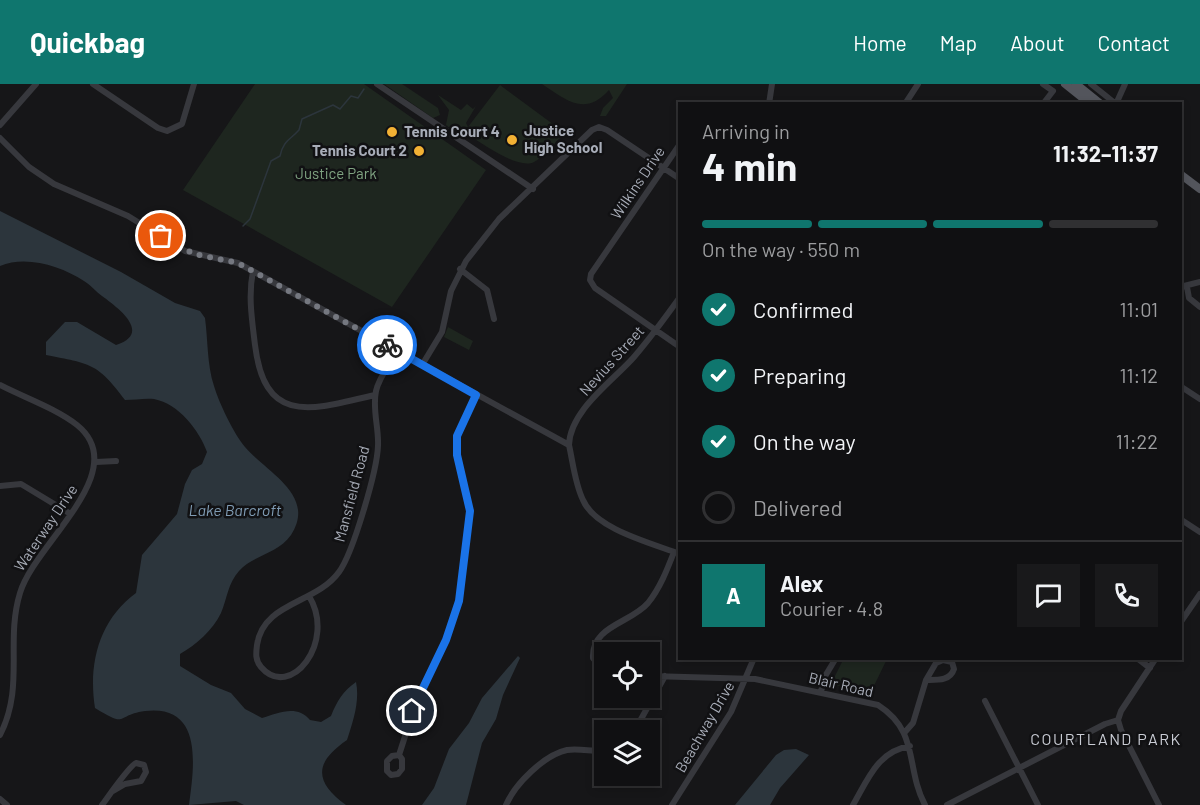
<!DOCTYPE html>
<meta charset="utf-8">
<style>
:root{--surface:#101012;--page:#19191b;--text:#f1f3f6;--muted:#9c9d9f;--line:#303032;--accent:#0f766e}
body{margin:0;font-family:Barlow,sans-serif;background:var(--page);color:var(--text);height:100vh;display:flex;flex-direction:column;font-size:22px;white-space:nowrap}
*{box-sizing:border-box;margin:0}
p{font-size:20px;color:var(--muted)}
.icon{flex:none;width:33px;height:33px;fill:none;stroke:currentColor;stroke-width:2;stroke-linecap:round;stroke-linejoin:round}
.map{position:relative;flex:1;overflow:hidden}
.panel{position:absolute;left:678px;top:18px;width:504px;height:558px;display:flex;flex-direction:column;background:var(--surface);border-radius:0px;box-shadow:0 3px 9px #0003,0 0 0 2px var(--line)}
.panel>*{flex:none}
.buttons{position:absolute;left:594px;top:558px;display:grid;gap:12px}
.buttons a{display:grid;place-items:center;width:66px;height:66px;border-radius:0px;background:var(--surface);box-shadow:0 3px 9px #0003,0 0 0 2px var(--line);font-size:30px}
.pin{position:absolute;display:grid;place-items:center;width:51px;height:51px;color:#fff;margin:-26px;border:3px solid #fff;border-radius:50%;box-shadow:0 2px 6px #0007}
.courier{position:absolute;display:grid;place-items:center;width:60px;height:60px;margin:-30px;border:4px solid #1a73e8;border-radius:50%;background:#fff;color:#222;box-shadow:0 2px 8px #0007}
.headline em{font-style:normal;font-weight:700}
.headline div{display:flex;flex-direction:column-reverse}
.headline{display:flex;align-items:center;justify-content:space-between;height:102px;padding:0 24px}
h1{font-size:39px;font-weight:700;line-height:45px}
.bar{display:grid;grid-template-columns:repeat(4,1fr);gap:9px 6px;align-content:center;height:72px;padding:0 24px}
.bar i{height:8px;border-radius:4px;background:var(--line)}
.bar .active{background:var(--accent)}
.bar p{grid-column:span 4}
.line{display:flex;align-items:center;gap:15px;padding:0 24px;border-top:2px solid var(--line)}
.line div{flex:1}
.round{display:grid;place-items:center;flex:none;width:63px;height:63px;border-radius:0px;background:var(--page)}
ol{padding:0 24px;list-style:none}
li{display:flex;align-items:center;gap:18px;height:66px}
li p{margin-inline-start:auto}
li .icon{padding:6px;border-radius:50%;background:var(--accent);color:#fff;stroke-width:4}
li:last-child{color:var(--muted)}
li i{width:33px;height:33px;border:3px solid var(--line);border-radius:50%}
header{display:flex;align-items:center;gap:36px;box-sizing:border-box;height:84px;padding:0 30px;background:var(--accent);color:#fff}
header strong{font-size:28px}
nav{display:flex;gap:33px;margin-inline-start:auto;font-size:21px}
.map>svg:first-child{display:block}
</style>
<header>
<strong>Quickbag</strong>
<nav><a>Home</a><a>Map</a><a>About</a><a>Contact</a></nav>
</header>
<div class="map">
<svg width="1200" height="721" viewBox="0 0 1200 721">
<rect width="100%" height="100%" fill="#161618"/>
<!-- green -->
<path fill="#1e261f" d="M255 0H364L486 86 392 223 183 106Z
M384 0H402L438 24 440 31 433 34Z
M542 0H627L606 32H600L603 24 613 14 609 6C585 33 566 16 542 0Z
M500 1 565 49C555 58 545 72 534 78 519 86 483 60 470 52L468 44 461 52 446 41 449 26 438 11 461 26 467 20 473 25 476 22 466 39 468 43Z
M448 243 473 257 469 266 444 253Z
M844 574 887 575 870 610 831 600Z"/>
<!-- water -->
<path fill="#2c353c" d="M0 127 121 188 175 219 200 227 205 234C208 256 207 281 214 302 219 319 234 350 245 363 266 388 317 411 291 451 278 470 253 471 239 487 228 499 227 515 221 529 213 546 196 561 180 570V582L211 601 231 609 245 625 262 634C278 629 297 620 310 636L321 638 331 632C337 617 343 607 356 598 360 617 353 638 347 656 315 678 313 697 346 721H244L236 717 189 721C194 683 204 620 145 627 115 631 129 645 95 624 88 580 99 536 136 509L142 471 177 430 185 400 192 386 202 380 207 368C199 346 179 320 154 315 145 314 134 316 125 316 97 278 90 280 46 271V258L65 238H77L116 261C153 249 117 223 102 212 96 208 91 201 84 197 61 182 26 171 0 182Z
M518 572 520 574 503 611 496 635 482 659 466 721H422L434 704 449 665 469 639 482 614Z
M796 665 809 671 780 704 770 721H735L776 671 784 666Z"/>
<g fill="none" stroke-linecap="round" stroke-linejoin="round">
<!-- stream -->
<path stroke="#2c353c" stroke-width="1.5" d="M243 142 250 135 271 77 280 72C283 57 290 56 299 46L302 35 333 21 340 25 351 12 358 14 364 5"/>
<!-- minor -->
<path stroke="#37383d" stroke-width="6" d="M93 0 158 44 167 47 182 40 194 0
M377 0 533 105
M1043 0 1053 7 1043 20
M1091 0 1116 20
M769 20 772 0
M905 20 918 0
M1116 20 1125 0
M0 41 36 0
M0 54 29 83 54 100 128 132 185 167 238 179 569 361C573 379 575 400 583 416 595 445 651 459 680 470
M680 60 591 190 590 196 595 204 680 263
M460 185 487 206 494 235
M253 187C248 212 252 236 255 261 265 342 311 326 375 311
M1180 203 1200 198
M1187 203 1189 214 1200 223
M422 281 442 248 451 207 466 177 499 135 592 46 599 43 607 46 680 95
M0 301C25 314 55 324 77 341 134 387 34 460 20 509 5 558 25 602 0 651
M1180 302 1200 315
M569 361C570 326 614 296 634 273 651 253 665 234 680 213
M96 378 116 377
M0 402 21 400 69 429
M1180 435 1200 448
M309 512C337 558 290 617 261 583 255 576 256 569 257 561 263 518 316 520 339 488 353 469 377 387 378 362 379 344 372 325 376 307 379 293 390 280 397 267
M1180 539 1200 510
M1137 574 1150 584
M1156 574 1121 627 1118 636 1121 646 1159 721
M943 576 952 578 954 585C950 597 938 596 926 596L936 579Z
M604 587 593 574C591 542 631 539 648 519 660 504 667 486 674 468
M650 592 755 595 878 621C920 648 905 683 925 721
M821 608 824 594 836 574
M985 617 1038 721
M635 646 665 592
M905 648 913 639 926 596
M399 671 402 675V685L398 690 391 691 387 687V677L392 672 399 671 418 612 446 556 459 517 470 427 457 371V352L476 311
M0 715 7 721
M102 721C108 713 130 681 136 679L144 681 146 688 141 697 125 700 113 707
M506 721C515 700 544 671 567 666 580 664 592 668 604 667
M672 721 731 628 754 574
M853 721C868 695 878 667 910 662
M947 721 1105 640 1118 636"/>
<!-- major -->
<path stroke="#53555c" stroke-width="8" d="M1065 0 1090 20
M1076 0 1101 20
M1180 90 1200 105"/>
</g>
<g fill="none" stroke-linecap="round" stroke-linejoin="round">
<!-- done -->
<path stroke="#757880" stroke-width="6" stroke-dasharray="0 10.8" d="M161 152 194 170 238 179 387 261"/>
<!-- route -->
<path stroke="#1a73e8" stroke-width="8" d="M387 261 476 311 457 352V371L470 427 459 517 446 556 412 627"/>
</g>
<!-- markers -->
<g fill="#f2b134" stroke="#111113" stroke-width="2">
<circle cx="392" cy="48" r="6"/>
<circle cx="512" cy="56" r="6"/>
<circle cx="419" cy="67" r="6"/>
</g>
<g text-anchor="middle" stroke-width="5" stroke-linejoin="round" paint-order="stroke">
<!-- poi labels -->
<g font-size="15" font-weight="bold" fill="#a8adb8" stroke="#111113" text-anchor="start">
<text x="524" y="52">Justice<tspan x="524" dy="17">High School</tspan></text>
<text x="404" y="53">Tennis Court 4</text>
<text x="407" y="72" text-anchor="end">Tennis Court 2</text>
</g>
<!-- park labels -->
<g font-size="15" fill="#7fa381" stroke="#111113">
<text x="336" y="95">Justice Park</text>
</g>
<!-- street labels -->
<g font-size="15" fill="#a8adb8" stroke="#111113">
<text transform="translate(638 99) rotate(-56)" y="5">Wilkins Drive</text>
<text transform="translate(612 277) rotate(-48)" y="5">Nevius Street</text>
<text transform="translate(352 410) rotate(-75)" y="5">Mansfield Road</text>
<text transform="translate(46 444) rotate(-56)" y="5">Waterway Drive</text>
<text transform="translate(841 601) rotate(13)" y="5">Blair Road</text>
<text transform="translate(705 643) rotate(-60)" y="5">Beachway Drive</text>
</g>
<!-- water labels -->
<g font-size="16" font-style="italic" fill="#7f9bb3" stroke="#111113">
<text x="235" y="432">Lake Barcroft</text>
</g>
<!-- neighbourhood labels -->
<g font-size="16" letter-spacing="1.5" fill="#c9ccd4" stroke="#111113">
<text x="1106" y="661">COURTLAND PARK</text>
</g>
</g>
</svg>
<div class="buttons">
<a><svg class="icon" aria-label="locate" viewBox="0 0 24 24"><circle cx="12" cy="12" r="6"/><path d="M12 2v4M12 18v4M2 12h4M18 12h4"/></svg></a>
<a><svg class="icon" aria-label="layers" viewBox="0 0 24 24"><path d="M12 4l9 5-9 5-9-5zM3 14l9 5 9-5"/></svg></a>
</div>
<div class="pin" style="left:161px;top:152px;background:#ea580c"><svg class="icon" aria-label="bag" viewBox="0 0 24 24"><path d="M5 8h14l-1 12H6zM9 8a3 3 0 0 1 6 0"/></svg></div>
<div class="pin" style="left:412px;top:627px;background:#1f2937"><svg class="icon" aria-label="home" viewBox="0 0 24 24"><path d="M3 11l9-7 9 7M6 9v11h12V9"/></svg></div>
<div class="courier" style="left:387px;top:261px"><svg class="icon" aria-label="bike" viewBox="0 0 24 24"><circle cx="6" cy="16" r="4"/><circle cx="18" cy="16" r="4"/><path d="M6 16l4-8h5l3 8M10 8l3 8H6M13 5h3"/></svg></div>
<section class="panel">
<div class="headline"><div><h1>4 min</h1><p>Arriving in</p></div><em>11:32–11:37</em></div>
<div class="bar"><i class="active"></i><i class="active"></i><i class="active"></i><i></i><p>On the way · 550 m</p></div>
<ol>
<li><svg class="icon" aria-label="check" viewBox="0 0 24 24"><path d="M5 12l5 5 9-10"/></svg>Confirmed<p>11:01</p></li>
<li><svg class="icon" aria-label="check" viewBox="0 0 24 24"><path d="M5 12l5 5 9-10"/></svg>Preparing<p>11:12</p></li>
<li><svg class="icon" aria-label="check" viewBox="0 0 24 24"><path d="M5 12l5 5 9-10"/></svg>On the way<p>11:22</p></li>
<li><i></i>Delivered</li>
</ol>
<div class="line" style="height:108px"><b class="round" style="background:var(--accent);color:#fff">A</b><div><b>Alex</b><p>Courier · 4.8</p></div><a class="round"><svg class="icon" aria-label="chat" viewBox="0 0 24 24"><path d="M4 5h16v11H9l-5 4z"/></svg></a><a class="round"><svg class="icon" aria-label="phone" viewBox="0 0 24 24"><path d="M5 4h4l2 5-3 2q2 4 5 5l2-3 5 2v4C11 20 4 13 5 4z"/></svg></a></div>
</section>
</div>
